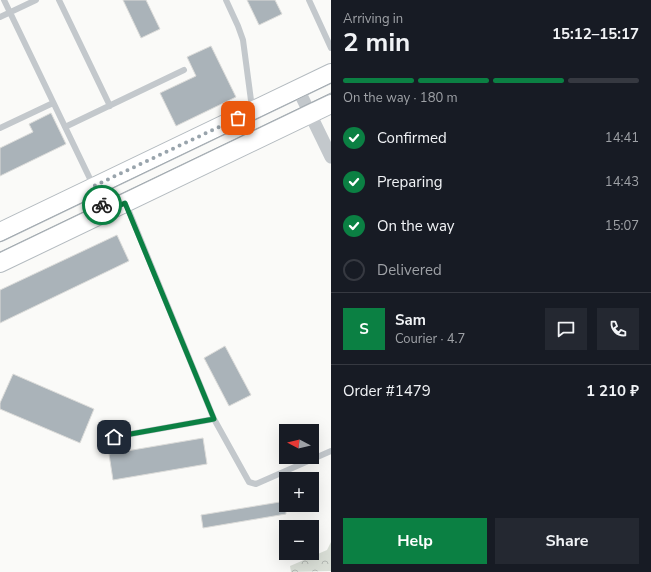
<!DOCTYPE html>
<meta charset="utf-8">
<style>
:root{--surface:#171b24;--page:#242831;--text:#f1f3f6;--muted:#9ea1a6;--line:#363941;--accent:#0b8043}
body{margin:0;font-family:"Nunito Sans",sans-serif;background:var(--page);color:var(--text);height:100vh;display:flex;flex-direction:column;font-size:15px;white-space:nowrap}
*{box-sizing:border-box;margin:0}
p{font-size:13px;color:var(--muted)}
.icon{flex:none;width:22px;height:22px;fill:none;stroke:currentColor;stroke-width:2;stroke-linecap:round;stroke-linejoin:round}
.map{position:relative;flex:1;overflow:hidden}
.panel{display:flex;flex-direction:column;background:var(--surface);width:320px}
.panel>*{flex:none}
.needle{width:26px;rotate:277deg}
.buttons{position:absolute;left:279px;top:424px;display:grid;gap:8px}
.buttons a{display:grid;place-items:center;width:40px;height:40px;border-radius:0px;background:var(--surface);box-shadow:0 4px 16px #0002;font-size:20px}
.pin{position:absolute;display:grid;place-items:center;width:34px;height:34px;color:#fff;margin:-17px;border-radius:8px;box-shadow:0 2px 6px #0006}
.courier{position:absolute;display:grid;place-items:center;width:40px;height:40px;margin:-20px;border:3px solid #0b8043;border-radius:50%;background:#fff;color:#222;box-shadow:0 1px 5px #0007}
.headline em{font-style:normal;font-weight:700}
.headline div{display:flex;flex-direction:column-reverse}
.headline{display:flex;align-items:center;justify-content:space-between;height:68px;padding:0 12px}
h1{font-size:26px;font-weight:700;line-height:30px}
.bar{display:grid;grid-template-columns:repeat(4,1fr);gap:6px 4px;align-content:center;height:48px;padding:0 12px}
.bar i{height:5px;border-radius:3px;background:var(--line)}
.bar .current{background:var(--accent)}
.bar p{grid-column:span 4}
.line{display:flex;align-items:center;gap:10px;padding:0 12px;border-top:1px solid var(--line)}
.line div{flex:1}
.round{display:grid;place-items:center;flex:none;width:42px;height:42px;border-radius:0px;background:var(--page)}
ol{padding:0 12px;list-style:none}
li{display:flex;align-items:center;gap:12px;height:44px}
li p{margin-inline-start:auto}
li .icon{padding:4px;border-radius:50%;background:var(--accent);color:#fff;stroke-width:4}
li:last-child{color:var(--muted)}
li i{width:22px;height:22px;border:2px solid var(--line);border-radius:50%}
.action{display:flex;gap:8px;margin-top:auto;padding:8px 12px}
.action a{flex:1;height:46px;border-radius:0px;background:var(--accent);color:#fff;font-size:16px;font-weight:700;line-height:46px;text-align:center}
.action a+a{background:var(--page);color:var(--text)}
main{display:flex;flex:1;min-height:0}
.map>svg:first-child{display:block}
</style>
<main>
<div class="map">
<svg width="331" height="572" viewBox="0 0 331 572">
<defs>
<pattern id="forest-crowns" width="20" height="18" patternUnits="userSpaceOnUse"><rect width="20" height="18" fill="#dadfd7"/><path d="M2 6a3 3 0 1 1 6 0M12 15a3 3 0 1 1 6 0" fill="none" stroke="#b4b9b4"/></pattern>
</defs>
<rect width="100%" height="100%" fill="#fafaf8"/>
<!-- forest -->
<path fill="url(#forest-crowns)" d="M331 542V571L291 572 290 566 327 550Z"/>
<!-- building -->
<path fill="#aab3b9" stroke="#dcdcda" d="M123 0H146L160 29 141 38Z
M247 0H275L282 14 259 25Z
M211 46 236 97 176 126 160 93 196 76 187 57Z
M51 113 66 144 0 176V148L33 132 29 124Z
M117 235 129 261 0 323V290Z
M225 346 251 395 229 406 204 358Z
M13 374 94 409 80 443 0 409V403Z
M203 438 207 464 113 480 109 454Z
M286 501V514L203 528 201 515Z"/>
<g fill="none" stroke-linecap="round" stroke-linejoin="round">
<!-- secondary casing -->
<g stroke="#b3babf" stroke-width="20">
<path id="secondary" d="M0 232 331 73
M0 263 331 104"/>
</g>
<!-- service -->
<path stroke="#c3c8cc" stroke-width="6" d="M4 0 93 185
M59 0 110 106
M226 0 238 26 243 40 252 108
M309 0 331 48
M0 17 36 0
M65 127 184 70
M0 128 53 103
M126 204 214 419 249 482 256 484 331 451
M114 437 214 419"/>
<!-- minor -->
<path stroke="#c3c8cc" stroke-width="13" d="M298 89 331 157
M94 186 105 212"/>
<!-- secondary -->
<use href="#secondary" stroke="#fff" stroke-width="18"/>
<!-- tram -->
<path stroke="#a2aab0" stroke-width="1" d="M0 242 331 83
M0 252 331 93"/>
</g>
<g fill="none" stroke-linecap="round" stroke-linejoin="round">
<!-- done -->
<path stroke="#99a4ac" stroke-width="4" stroke-dasharray="0 7.2" d="M102 205 94 186 238 118"/>
<!-- route -->
<path stroke="#0b8043" stroke-width="5" d="M102 205 105 212 125 203 214 419 114 437"/>
</g>
</svg>
<div class="buttons">
<a><svg class="needle" viewBox="-14 -14 28 28"><path d="M0-13l5 13h-10z" fill="#e53935"/><path d="M0 13l5-13h-10z" fill="#9ea1a6"/></svg></a>
<a>+</a>
<a>−</a>
</div>
<div class="pin" style="left:238px;top:118px;background:#ea580c"><svg class="icon" aria-label="bag" viewBox="0 0 24 24"><path d="M5 8h14l-1 12H6zM9 8a3 3 0 0 1 6 0"/></svg></div>
<div class="pin" style="left:114px;top:437px;background:#1f2937"><svg class="icon" aria-label="home" viewBox="0 0 24 24"><path d="M3 11l9-7 9 7M6 9v11h12V9"/></svg></div>
<div class="courier" style="left:102px;top:205px"><svg class="icon" aria-label="bike" viewBox="0 0 24 24"><circle cx="6" cy="16" r="4"/><circle cx="18" cy="16" r="4"/><path d="M6 16l4-8h5l3 8M10 8l3 8H6M13 5h3"/></svg></div>
</div>
<section class="panel">
<div class="headline"><div><h1>2 min</h1><p>Arriving in</p></div><em>15:12–15:17</em></div>
<div class="bar"><i class="current"></i><i class="current"></i><i class="current"></i><i></i><p>On the way · 180 m</p></div>
<ol>
<li><svg class="icon" aria-label="check" viewBox="0 0 24 24"><path d="M5 12l5 5 9-10"/></svg>Confirmed<p>14:41</p></li>
<li><svg class="icon" aria-label="check" viewBox="0 0 24 24"><path d="M5 12l5 5 9-10"/></svg>Preparing<p>14:43</p></li>
<li><svg class="icon" aria-label="check" viewBox="0 0 24 24"><path d="M5 12l5 5 9-10"/></svg>On the way<p>15:07</p></li>
<li><i></i>Delivered</li>
</ol>
<div class="line" style="height:72px"><b class="round" style="background:var(--accent);color:#fff">S</b><div><b>Sam</b><p>Courier · 4.7</p></div><a class="round"><svg class="icon" aria-label="chat" viewBox="0 0 24 24"><path d="M4 5h16v11H9l-5 4z"/></svg></a><a class="round"><svg class="icon" aria-label="phone" viewBox="0 0 24 24"><path d="M5 4h4l2 5-3 2q2 4 5 5l2-3 5 2v4C11 20 4 13 5 4z"/></svg></a></div>
<div class="line" style="height:52px"><div>Order #1479</div><b>1 210 ₽</b></div>
<div class="action"><a>Help</a><a>Share</a></div>
</section>
</main>
